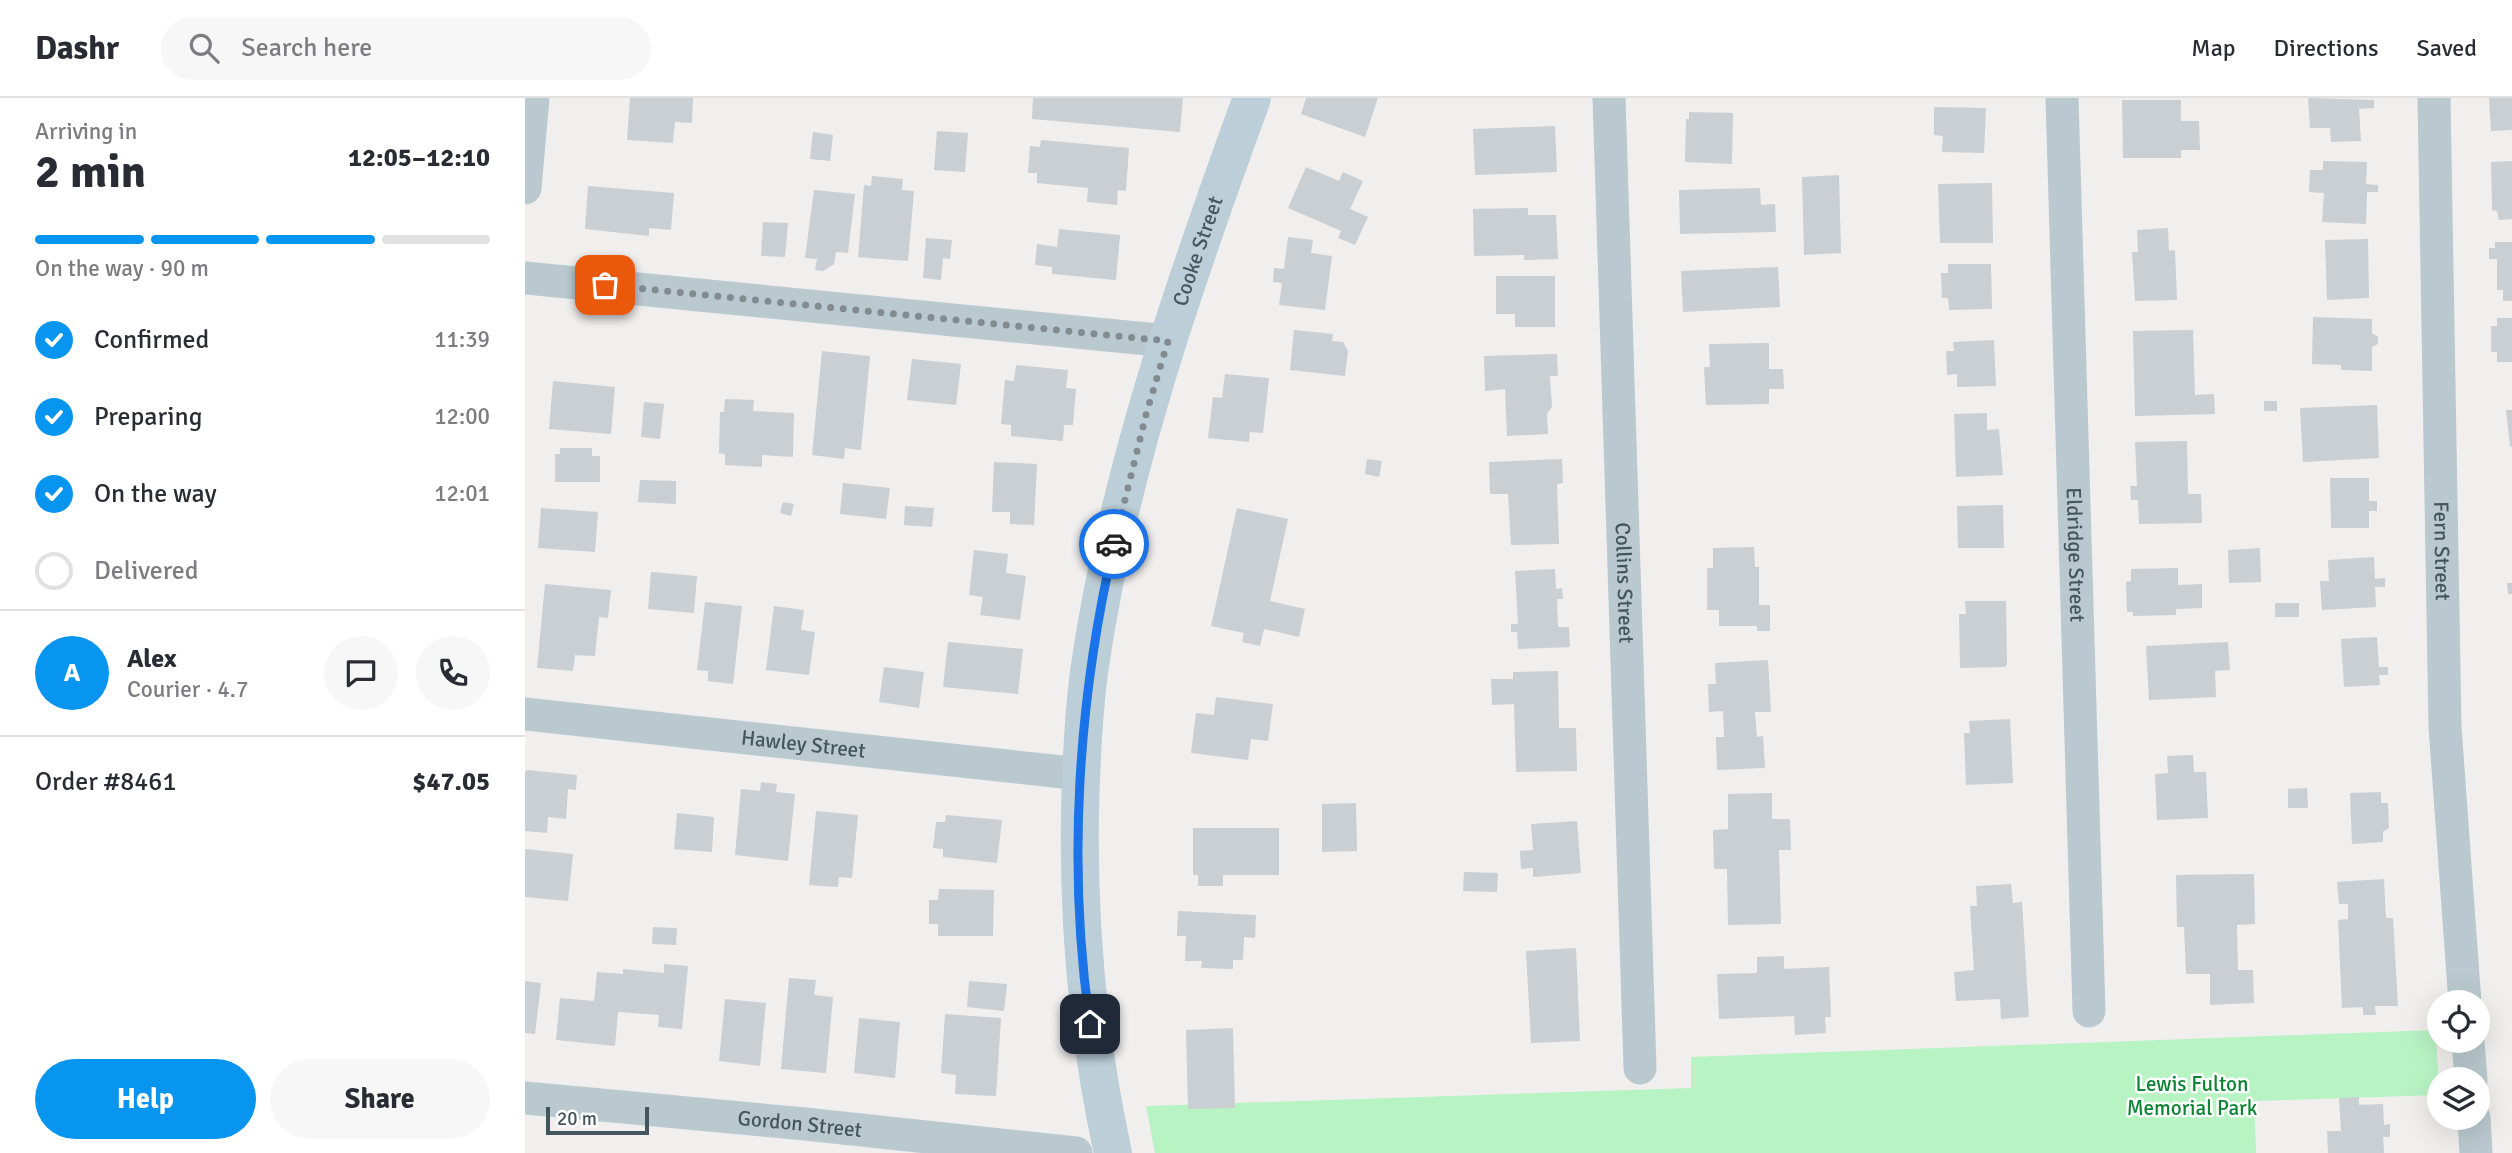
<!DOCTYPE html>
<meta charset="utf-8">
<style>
:root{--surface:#fff;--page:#f7f7f7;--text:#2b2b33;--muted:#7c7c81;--line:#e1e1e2;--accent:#0895f0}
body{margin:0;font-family:Signika,sans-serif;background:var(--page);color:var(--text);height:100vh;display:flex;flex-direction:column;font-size:26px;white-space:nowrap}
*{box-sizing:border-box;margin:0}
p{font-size:23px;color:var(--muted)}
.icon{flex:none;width:38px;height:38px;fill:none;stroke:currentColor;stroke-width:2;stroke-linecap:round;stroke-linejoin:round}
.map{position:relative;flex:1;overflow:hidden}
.panel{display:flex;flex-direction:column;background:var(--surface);width:525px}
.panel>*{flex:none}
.controls{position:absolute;left:1902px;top:892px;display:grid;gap:14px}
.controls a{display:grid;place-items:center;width:63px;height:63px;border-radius:50%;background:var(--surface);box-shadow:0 7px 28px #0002;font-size:35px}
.scale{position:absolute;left:21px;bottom:18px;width:103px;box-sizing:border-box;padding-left:7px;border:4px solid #44565d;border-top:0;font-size:19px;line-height:24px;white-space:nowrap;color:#44565d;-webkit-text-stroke:5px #fff;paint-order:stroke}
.pin{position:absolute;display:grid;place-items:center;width:60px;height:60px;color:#fff;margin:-30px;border-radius:14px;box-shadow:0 4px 10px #0006}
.courier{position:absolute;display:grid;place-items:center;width:70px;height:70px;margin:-35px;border:5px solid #1a73e8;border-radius:50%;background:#fff;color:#222;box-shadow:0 2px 9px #0007}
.head em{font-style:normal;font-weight:700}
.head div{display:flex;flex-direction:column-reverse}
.head{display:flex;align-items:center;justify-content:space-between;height:119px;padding:0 35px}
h1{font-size:46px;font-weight:700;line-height:52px}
.bar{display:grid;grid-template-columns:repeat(4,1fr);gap:10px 7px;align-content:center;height:84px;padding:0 35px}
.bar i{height:9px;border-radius:5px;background:var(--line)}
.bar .on{background:var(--accent)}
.bar p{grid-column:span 4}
.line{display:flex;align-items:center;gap:18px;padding:0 35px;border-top:2px solid var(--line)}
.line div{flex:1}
.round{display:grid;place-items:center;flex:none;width:74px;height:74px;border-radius:37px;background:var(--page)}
ol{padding:0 35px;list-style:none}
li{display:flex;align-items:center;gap:21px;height:77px}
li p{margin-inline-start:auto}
li .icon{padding:7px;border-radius:50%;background:var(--accent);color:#fff;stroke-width:4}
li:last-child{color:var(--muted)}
li i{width:38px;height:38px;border:4px solid var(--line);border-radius:50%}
.button{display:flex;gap:14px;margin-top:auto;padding:14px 35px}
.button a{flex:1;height:80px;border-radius:42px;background:var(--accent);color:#fff;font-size:28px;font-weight:700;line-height:80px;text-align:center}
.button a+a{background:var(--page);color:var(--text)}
header{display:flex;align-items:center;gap:42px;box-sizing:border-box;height:98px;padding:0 35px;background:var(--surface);border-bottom:2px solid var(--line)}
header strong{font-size:33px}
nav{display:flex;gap:38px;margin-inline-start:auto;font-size:24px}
.search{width:490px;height:63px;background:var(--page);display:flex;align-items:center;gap:18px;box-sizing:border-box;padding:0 24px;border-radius:38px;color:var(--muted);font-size:26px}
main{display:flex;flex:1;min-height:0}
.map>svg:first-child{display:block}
</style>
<header>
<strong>Dashr</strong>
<div class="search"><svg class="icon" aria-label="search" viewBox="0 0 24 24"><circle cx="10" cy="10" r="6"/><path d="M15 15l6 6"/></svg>Search here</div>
<nav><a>Map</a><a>Directions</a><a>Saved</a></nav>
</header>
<main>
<section class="panel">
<div class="head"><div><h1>2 min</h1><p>Arriving in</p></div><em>12:05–12:10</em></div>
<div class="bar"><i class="on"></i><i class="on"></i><i class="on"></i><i></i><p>On the way · 90 m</p></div>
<ol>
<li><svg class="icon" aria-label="check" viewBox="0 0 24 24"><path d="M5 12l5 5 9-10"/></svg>Confirmed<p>11:39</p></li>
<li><svg class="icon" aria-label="check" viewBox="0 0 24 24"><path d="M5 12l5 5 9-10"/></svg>Preparing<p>12:00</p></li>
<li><svg class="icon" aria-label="check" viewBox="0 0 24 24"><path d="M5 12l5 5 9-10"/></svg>On the way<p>12:01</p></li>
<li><i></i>Delivered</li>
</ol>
<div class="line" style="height:126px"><b class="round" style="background:var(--accent);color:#fff">A</b><div><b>Alex</b><p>Courier · 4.7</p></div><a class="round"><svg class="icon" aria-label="chat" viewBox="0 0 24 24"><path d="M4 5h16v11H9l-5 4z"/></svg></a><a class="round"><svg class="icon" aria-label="phone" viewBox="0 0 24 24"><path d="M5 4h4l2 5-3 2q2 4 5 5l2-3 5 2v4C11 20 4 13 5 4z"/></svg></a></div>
<div class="line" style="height:91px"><div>Order #8461</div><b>$47.05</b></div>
<div class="button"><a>Help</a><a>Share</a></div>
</section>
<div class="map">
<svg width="1987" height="1055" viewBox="0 0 1987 1055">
<rect width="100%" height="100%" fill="#f1eeee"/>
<!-- green -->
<path fill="#b8f3c4" d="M1911 932 1914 997 1729 1003 1731 1055H630L621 1008 1166 990V959Z"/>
<!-- building -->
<path fill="#c9cfd3" d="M105 0H168L167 25 150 24 148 45 102 42Z
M508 0H658L655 34 507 21Z
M781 0H853L840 39 776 16Z
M1783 0 1849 2V10L1834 11 1836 43 1806 44 1805 30H1785Z
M1964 0H1987V32L1966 33Z
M1597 2H1656V23H1674L1675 52H1656V60H1598Z
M1409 9 1461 10 1459 55 1417 54 1418 38 1409 37Z
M1164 14 1208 15 1207 66 1160 64 1161 21H1164Z
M1030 28 1032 74 950 77 948 31Z
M412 33 443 35 440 74 409 72Z
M288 34 308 37 305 63 285 61Z
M516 42 604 50 601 93 593 92 592 107 562 104 563 90 512 85V75H503L505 48 515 49Z
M1798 63 1842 64 1841 86 1853 87V94H1842L1841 126 1797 124 1799 95 1784 94 1785 72H1798Z
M1987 63V121L1974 122 1972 113 1967 112 1966 64Z
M781 69 814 83 818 74 838 83 825 111 843 119 830 147 813 140 816 133 763 110Z
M1314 77 1316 155 1279 157 1277 79Z
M347 78 378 81 377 92 389 93 383 163 333 159 339 87 346 88Z
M1467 85 1468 145H1415L1413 86Z
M63 88 149 95 146 132 124 130V138L60 131Z
M1235 90 1236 107 1250 106 1251 134 1155 136 1154 92Z
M289 92 330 96 323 155 311 154 309 166 298 173 290 172 292 161 280 160Z
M1003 110V117H1031L1033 161 999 162V157L949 158 948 111Z
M238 124 263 125 260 159 236 158Z
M1643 130 1644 153 1650 152 1652 202 1610 203 1607 154H1613L1612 132Z
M534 131 595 137 591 182 527 176V169L510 167 512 146 532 149Z
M763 139 788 142 786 155 807 158 800 212 754 207 757 185 748 184 749 170 759 171Z
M401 140 427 142 425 161 418 160 416 182 398 180Z
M1843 141 1844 200 1802 202 1800 142Z
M1970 144H1987V203H1978V192H1972V161H1964V150H1970Z
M1423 166H1466L1467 211 1424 212 1423 200H1417L1416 175H1423Z
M1253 169 1255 209 1158 214 1156 173Z
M971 178H1030V229H990V216H971Z
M1788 219 1847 221V235L1853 239V246L1847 249V273L1816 272V267L1787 266Z
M1972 220H1987V264H1972V254H1966V228H1972Z
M769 232 808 236 807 243 818 244 823 253 820 278 765 272Z
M1668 232 1670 297 1689 296 1690 316 1610 318 1608 233Z
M1469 242 1471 288 1432 289V276L1422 277 1421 253H1429L1428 244Z
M1244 245V271H1258L1259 291H1244V306L1181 307 1179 269H1185L1184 246Z
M297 253 345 258 336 352 320 350 319 361 287 357Z
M1032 256 1033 278H1025L1027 309 1022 316 1023 336 982 338 980 291 960 293 959 258Z
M387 261 436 266 431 307 382 302Z
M491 267 543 272 541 290 551 291 548 327H539L538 343 486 338V327L476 326 480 282 489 283Z
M700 276 744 280 738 335 725 334 724 344 683 340 688 299 697 300Z
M28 283 90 289 86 336 24 331Z
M200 301 229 302 228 313 269 315 268 359 237 357V369L200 367V356L194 355 195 314H199Z
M1739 303H1752V313H1739Z
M119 304 139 306 135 341 116 339Z
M1852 307 1854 360 1778 364 1775 310Z
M1981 312H1987V349H1985Z
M1462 315V332L1474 331 1478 377 1431 379 1429 316Z
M1662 343 1663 396H1676L1677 425 1614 426 1613 402H1606L1605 388H1612L1610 344Z
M35 350H67V358H75V384H30V356H35Z
M842 361 857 363 854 379 840 376Z
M1037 361 1038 385 1032 386 1034 446 986 447 983 396H965L964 364Z
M469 364 512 366 509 427 485 426V414H467Z
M1805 380H1844V403H1852V413H1844V430H1806Z
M115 382 151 383V406L113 404Z
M318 385 365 390 361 421 315 416Z
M258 404 269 406 266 418 255 415Z
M1478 407 1479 450H1433L1432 408Z
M380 408 409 410 407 429 379 427Z
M16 410 73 414 70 454 13 450Z
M712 410 763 421 745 503 780 511 774 539 739 531 735 548 717 544 719 535 686 528Z
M1229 449 1230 469H1234V507H1245V533H1232V528H1194V512H1182V470H1188V450Z
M1735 450 1736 484 1704 485 1703 452Z
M449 452 483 456 481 475 501 478 495 522 455 517 458 499 444 497Z
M1849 459 1850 481 1860 480V489H1850L1851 509 1797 512 1795 483H1804L1803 462Z
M1653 470V487L1677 486V510L1651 511V517L1608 518V514H1602L1601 484 1606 483V471Z
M1030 471 1031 491 1037 490 1038 501H1032L1033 529H1044L1045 549 993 551 992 534H986V526H993L990 473Z
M126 474 172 478 169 515 123 511Z
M1982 485H1987V496H1983Z
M20 486 86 492 83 520 74 519 70 558 50 557 48 573 12 570Z
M1440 503H1481L1482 566 1480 569 1435 570 1434 516H1441Z
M180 504 217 508 208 586 183 583V573L172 572Z
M1750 505H1774V519H1750Z
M249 508 279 512 276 532 290 534 284 577 241 572Z
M1852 539 1854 569H1863V577H1854L1855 587 1819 589 1816 541Z
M423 544 498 551 493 596 418 589Z
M1703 544 1705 572 1690 573 1691 599 1624 602 1621 548Z
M1243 562 1246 614H1230L1232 639 1238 638 1240 670 1192 672 1191 639H1199L1198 613 1184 614 1183 586H1191L1190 565Z
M359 569 399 574 394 610 354 604Z
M1033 573 1034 630H1051L1052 673 991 674 989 606 967 607 966 581H988V574Z
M691 599 748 606 743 643 726 641 723 662 666 655 671 615 689 617Z
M1485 621 1488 685 1441 687 1439 635H1445L1444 623Z
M1668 657 1669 674H1681L1683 720 1632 722 1630 676 1643 675 1642 658Z
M2 672 52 677 51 692 43 691 41 721 23 719 22 735 0 733V674Z
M236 684 252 686 251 694 270 696 263 763 210 757 216 691 235 693Z
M1782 690 1783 710H1763V691Z
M1856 694V705H1863L1864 730 1858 734V744L1827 746 1825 695Z
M1247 695V721H1265L1266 752H1254L1256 826 1203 827 1202 771H1189L1188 732 1203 731V696Z
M831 705 832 753 797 754V706Z
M291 713 333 717 327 780 314 779 313 789 284 787Z
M152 715 189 719 187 754 149 751Z
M421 717 477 722 472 765 418 759V751L408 750 411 724H420Z
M1052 723 1056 775 1008 779V770L996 771 995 753 1008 752 1006 726Z
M668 730H754V777H698V788H673V777H668Z
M0 751 48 756 43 803 0 799Z
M939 774 973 775 972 794 938 793Z
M1729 776 1730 826 1712 827 1713 872H1728L1729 905 1685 907V876H1661L1659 829H1652L1651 777Z
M1859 781 1861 820H1868L1873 908H1850L1851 917H1838V909L1817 910 1813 822 1823 821V806H1814L1812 784Z
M1486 786 1488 805 1497 804 1504 919 1476 921 1475 901 1431 903 1429 874 1449 872 1445 808H1452L1451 788Z
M414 791 469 792 468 838H413V826H404V802H413Z
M653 813 731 817 730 840 719 839 718 862H708V871L676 870 677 863H660L661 838H652Z
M128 829 152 830 151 847 127 846Z
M1051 850 1055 943 1006 945 1001 853Z
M1259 858V871L1304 869 1306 919H1300L1301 935 1270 937 1269 918 1194 921 1192 876 1232 875V859Z
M139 866 163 868 157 931 133 929 134 917 93 914 90 948 31 942 35 900 69 903 72 874 98 876V871L139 875Z
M264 880 291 882 289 897 308 899 301 975 256 971Z
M0 883 16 885 10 936 0 935Z
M444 883 482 886 479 913 442 909Z
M200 901 241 905 235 968 194 963Z
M420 916 476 920 471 998 430 996 431 977 416 975Z
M334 920 375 924 370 980 329 975Z
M708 930 710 1010 663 1011 661 932Z
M1834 999V1007L1858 1006 1859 1027 1865 1026V1039H1858L1859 1055H1803L1802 1033H1816L1814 1000Z"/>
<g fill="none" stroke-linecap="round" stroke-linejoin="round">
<!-- street -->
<g stroke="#bac9cf" stroke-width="33">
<path id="s1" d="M1084 0 1115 970"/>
<path id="s2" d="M1537 0 1564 913"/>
<path id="s3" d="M1909 0 1920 629 1940 905"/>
<path d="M0 90 8 0"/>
<path d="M0 180 643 243"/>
<path id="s4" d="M0 616 556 676"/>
<path d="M1943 943 1946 982"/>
<path id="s5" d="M0 1000 280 1026 551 1055"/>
<path d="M1949 1020 1951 1055"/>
</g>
<!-- secondary -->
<path stroke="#bcced7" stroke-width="38" id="s6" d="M588 1055C563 941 553 832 555 715 556 668 558 621 564 574 592 377 659 186 727 0"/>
</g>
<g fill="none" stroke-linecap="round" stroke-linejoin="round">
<!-- done -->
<path stroke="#818b90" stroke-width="7" stroke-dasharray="0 12.6" d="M80 187 643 243 622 313 589 446"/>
<!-- route -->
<path stroke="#1a73e8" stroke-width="9" d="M565 926C542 768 553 601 589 446"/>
</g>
<g text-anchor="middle" stroke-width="5" stroke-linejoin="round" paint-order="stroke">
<!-- street labels -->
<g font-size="21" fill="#44565d" stroke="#fff">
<text dy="7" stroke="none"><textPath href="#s6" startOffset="919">Cooke Street</textPath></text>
<text dy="7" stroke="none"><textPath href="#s3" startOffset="453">Fern Street</textPath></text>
<text dy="7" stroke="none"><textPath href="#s2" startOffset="457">Eldridge Street</textPath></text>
<text dy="7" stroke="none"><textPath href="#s1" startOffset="485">Collins Street</textPath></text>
<text dy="7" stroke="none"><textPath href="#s4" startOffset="280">Hawley Street</textPath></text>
<text dy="7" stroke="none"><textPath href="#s5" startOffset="276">Gordon Street</textPath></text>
</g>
<!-- park labels -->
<g font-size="21" fill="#0e8535" stroke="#fff">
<text x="1667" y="993">Lewis Fulton<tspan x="1667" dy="24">Memorial Park</tspan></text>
</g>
</g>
</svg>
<div class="controls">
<a><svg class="icon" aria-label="locate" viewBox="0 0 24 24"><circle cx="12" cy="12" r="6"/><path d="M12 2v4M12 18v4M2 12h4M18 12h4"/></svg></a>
<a><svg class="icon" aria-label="layers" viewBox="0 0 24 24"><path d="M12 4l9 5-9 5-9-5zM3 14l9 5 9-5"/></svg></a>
</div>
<div class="scale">20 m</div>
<div class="pin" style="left:80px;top:187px;background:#ea580c"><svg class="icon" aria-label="bag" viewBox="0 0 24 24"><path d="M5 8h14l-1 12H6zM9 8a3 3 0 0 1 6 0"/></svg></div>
<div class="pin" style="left:565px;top:926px;background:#1f2937"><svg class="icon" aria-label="home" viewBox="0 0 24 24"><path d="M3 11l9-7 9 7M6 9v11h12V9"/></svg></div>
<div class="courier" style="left:589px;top:446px"><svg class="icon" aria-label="car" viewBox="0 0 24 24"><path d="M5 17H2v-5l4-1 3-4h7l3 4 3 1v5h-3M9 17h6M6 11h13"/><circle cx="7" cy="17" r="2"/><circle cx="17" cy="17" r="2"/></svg></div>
</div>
</main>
